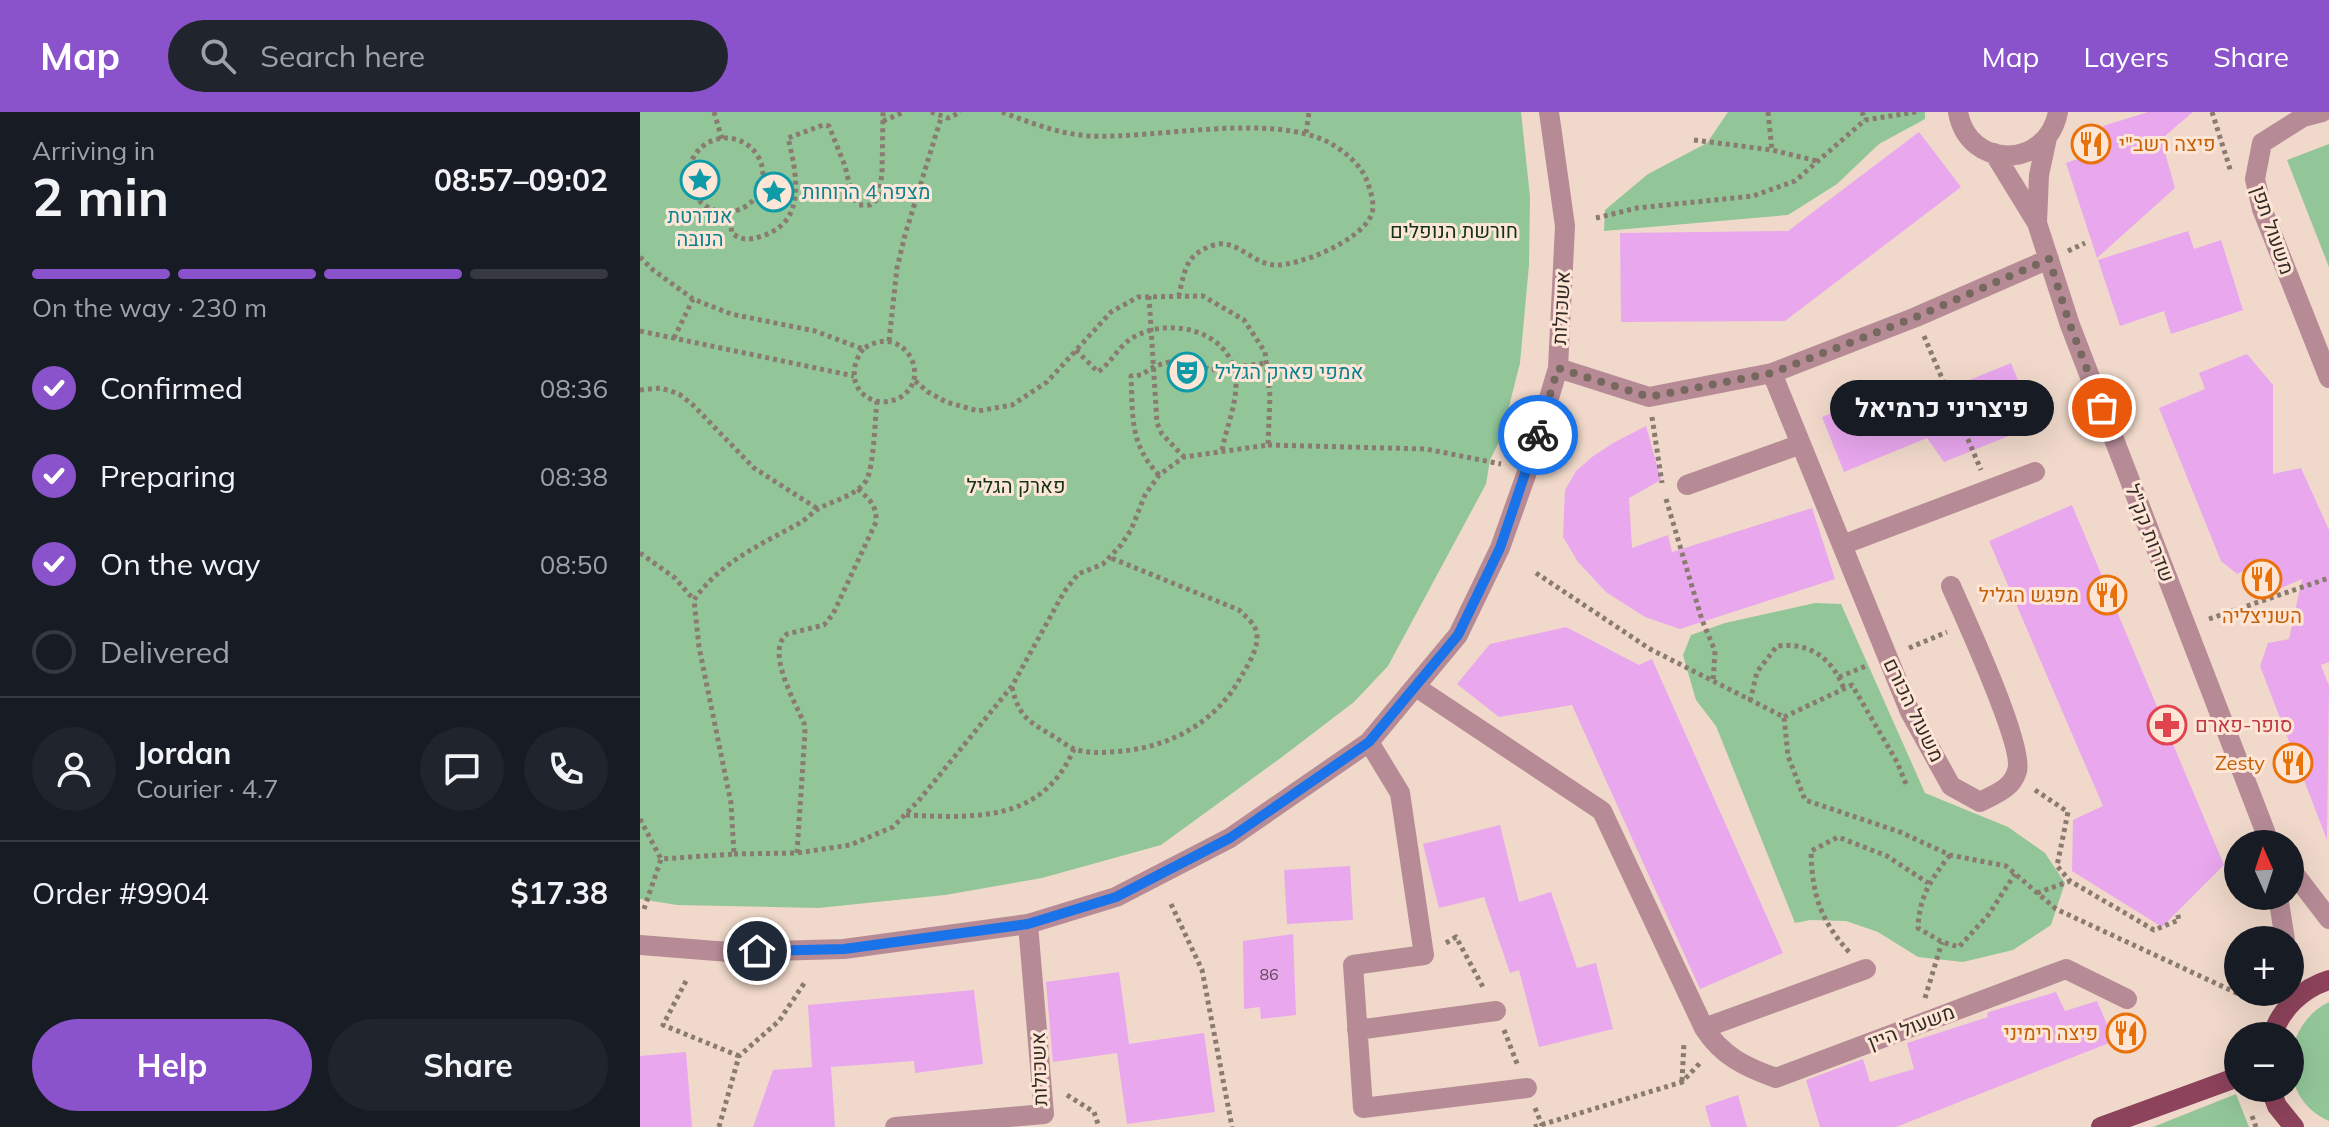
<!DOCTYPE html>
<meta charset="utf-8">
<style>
:root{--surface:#171b24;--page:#20242c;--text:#f1f3f6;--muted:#9ea1a6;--line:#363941;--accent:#8b53cb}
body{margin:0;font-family:Mulish,Heebo,sans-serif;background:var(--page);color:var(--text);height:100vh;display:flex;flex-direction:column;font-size:30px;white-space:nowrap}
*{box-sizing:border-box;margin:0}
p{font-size:26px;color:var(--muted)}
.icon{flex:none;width:44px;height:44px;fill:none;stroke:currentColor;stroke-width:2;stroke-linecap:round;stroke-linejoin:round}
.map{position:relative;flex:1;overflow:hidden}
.side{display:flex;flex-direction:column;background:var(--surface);width:640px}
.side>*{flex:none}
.needle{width:52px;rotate:357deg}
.tools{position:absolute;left:1584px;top:718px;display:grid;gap:16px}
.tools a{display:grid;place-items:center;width:80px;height:80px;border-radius:50%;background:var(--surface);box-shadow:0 8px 32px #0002;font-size:40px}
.pin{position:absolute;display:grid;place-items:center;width:68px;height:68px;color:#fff;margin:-34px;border:4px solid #fff;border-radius:50%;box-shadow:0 2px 8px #0007}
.courier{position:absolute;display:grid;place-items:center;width:80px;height:80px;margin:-40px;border:6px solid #1a73e8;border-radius:50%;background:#fff;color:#222;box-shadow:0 2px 10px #0007}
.bubble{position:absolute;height:56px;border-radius:28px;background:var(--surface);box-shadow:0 8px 32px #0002;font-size:26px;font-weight:700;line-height:56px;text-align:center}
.head em{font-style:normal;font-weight:700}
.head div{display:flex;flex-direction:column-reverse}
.head{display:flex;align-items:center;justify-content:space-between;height:136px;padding:0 32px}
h1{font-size:52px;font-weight:700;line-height:60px}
.bar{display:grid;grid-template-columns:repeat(4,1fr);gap:12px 8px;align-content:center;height:96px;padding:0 32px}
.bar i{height:10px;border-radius:6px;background:var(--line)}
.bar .on{background:var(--accent)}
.bar p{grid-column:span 4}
.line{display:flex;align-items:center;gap:20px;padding:0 32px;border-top:2px solid var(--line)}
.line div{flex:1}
.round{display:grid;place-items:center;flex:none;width:84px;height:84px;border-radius:42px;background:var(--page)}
ol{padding:0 32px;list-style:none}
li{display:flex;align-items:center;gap:24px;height:88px}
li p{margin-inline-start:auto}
li .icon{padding:8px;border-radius:50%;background:var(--accent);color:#fff;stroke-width:4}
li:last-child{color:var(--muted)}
li i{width:44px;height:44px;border:4px solid var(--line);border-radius:50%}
.cta{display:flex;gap:16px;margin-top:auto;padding:16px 32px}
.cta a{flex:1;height:92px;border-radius:48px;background:var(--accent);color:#fff;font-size:32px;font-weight:700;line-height:92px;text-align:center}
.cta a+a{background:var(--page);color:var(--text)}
header{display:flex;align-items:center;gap:48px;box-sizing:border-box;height:112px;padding:0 40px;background:var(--accent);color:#fff}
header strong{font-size:38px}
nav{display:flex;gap:44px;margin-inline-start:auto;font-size:28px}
.search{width:560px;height:72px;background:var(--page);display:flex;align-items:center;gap:20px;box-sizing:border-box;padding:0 28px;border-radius:44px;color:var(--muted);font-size:30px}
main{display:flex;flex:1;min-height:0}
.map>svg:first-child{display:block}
</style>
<header>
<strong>Map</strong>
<div class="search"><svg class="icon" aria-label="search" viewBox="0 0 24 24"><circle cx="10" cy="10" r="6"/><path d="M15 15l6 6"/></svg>Search here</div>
<nav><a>Map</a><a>Layers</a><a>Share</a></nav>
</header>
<main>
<section class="side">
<div class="head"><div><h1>2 min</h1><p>Arriving in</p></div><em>08:57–09:02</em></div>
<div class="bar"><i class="on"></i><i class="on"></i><i class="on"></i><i></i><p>On the way · 230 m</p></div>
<ol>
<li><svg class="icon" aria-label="check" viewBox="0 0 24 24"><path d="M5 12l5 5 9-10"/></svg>Confirmed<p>08:36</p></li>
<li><svg class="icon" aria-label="check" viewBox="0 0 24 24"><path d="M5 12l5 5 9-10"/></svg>Preparing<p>08:38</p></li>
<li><svg class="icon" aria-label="check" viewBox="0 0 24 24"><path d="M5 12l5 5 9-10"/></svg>On the way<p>08:50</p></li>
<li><i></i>Delivered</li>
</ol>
<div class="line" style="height:144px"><a class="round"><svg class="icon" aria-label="person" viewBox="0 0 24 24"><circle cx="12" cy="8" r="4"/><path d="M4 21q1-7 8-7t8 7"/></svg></a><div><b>Jordan</b><p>Courier · 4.7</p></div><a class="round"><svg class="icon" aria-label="chat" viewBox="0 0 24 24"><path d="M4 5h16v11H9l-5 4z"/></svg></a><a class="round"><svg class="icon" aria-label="phone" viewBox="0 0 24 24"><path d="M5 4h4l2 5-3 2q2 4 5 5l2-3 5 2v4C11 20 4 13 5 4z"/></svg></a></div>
<div class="line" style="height:104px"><div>Order #9904</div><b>$17.38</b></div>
<div class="cta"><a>Help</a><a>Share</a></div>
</section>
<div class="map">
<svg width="1689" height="1015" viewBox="0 0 1689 1015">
<rect width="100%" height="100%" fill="#f0d9ca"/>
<!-- green -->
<path fill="#92c698" d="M0 0H881L890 85 889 153 880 251 861 326 850 348 846 372 748 554 714 590 642 645 521 733 402 766 305 783 178 796 37 793 0 787Z
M1088 0H1285V7L1239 32 1197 72 1148 103 964 119 965 98 1008 62 1067 31Z
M1689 32V155L1647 48Z
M1175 491 1201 492 1285 681 1368 715 1405 741 1425 771 1411 813 1373 838 1323 850 1278 845 1238 820 1206 809 1170 808 1155 811 1076 614 1056 588 1043 543 1051 523 1085 511Z
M1689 890V1009C1637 987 1640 914 1689 890Z
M1596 982 1609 1015H1513Z"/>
<!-- building -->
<path fill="#e9a7ee" d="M1508 0H1553L1526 23 1524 37 1535 76 1457 146 1426 51 1461 39 1463 14Z
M1279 20 1321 75 1145 209 981 210 980 121 1148 119Z
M1548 119 1554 137 1581 128 1603 198 1531 222 1524 199 1480 214 1458 148Z
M1607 242 1633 273V362L1661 356 1689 418V550L1681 553 1689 574 1687 728 1620 554 1628 531 1649 527 1662 467 1634 479 1622 451 1597 462 1581 449 1519 296 1565 277 1559 261Z
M1371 251 1396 313 1304 350 1287 326 1204 360 1182 305 1269 270 1276 290Z
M1006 314 1021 368 989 386 992 436 1028 423 1032 440 1172 396 1195 467 1040 517 1005 505 966 480 938 450 923 425 925 378 936 359 952 345 973 331Z
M1432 393 1584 753 1522 815 1432 759 1433 708 1463 694 1349 429Z
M926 515 999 553 1012 547 1143 841 1060 877 932 593 859 605 817 572 850 532Z
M860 713 879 790 911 780 937 856 956 851 973 917 899 935 879 858 870 861 844 785 799 796 783 732Z
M710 754 713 808 647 812 644 758Z
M653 822 656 903 621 907 620 895 604 897 603 829Z
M479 860 489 932 564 921 575 1000 487 1012 477 941 413 950 406 870Z
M334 878 343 952 275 961 274 949 191 955 195 1015H113L133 958 172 955 168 893Z
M1416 880 1425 899 1457 889 1474 929 1256 1015H1180L1166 968 1223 947 1230 970 1274 957 1267 931 1348 905 1347 901 1352 899Z
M46 940 52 1015H0V944Z
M1098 983 1107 1015H1071L1065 994Z"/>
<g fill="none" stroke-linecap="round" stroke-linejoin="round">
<!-- path -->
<path stroke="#8a7b71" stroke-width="5" stroke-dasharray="4 4" stroke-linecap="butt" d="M74 0 82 27
M291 0 308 6 321 0
M362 0C391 11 419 22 450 24 517 27 631 0 690 31 707 41 724 55 729 75 732 84 735 95 731 104 719 129 662 153 636 153 613 153 597 126 574 133 546 142 545 157 539 183
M1128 0 1132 38
M1222 0 1225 8
M1572 0 1591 60
M243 9 264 0
M666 21 669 0
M49 63a37 37 0 1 1 74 0a37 37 0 1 1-74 0Z
M1054 28 1132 38 1177 49
M88 100 92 121C102 129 110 128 122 124 167 110 157 63 148 26L183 13 189 14 205 54 212 83 219 93H230L238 87 242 62 243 0
M956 106 997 96 1113 84 1155 69 1225 8 1276 0
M1428 139 1445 131
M0 145 13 158 53 187 91 202 175 219 223 237C264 208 296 269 257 287 249 290 241 291 233 288 210 279 210 254 223 237
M509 184 517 311 522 322 544 345
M0 219 214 264
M1284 224 1341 358
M34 226 53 187
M249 229 257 156 265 123 301 6
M436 238 458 260C471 251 478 235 492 226 530 203 596 219 596 272 596 294 586 317 582 338
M0 278 21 276 39 282 53 293 114 356 178 397
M1012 305 1022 371
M628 333 786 337 861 352
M519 363C489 332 493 303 491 264L501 263 515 254 529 250H555L570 258 628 251
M1026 387 1062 508 1075 539 1073 570
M0 441 35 466 54 488
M896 461 1010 537 1144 605 1148 644 1165 688 1260 720 1310 743 1366 754 1416 797 1603 884
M1569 507 1689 466
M1269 536 1307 520
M1199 565 1226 554
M372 575C379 605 388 609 413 624 420 628 427 634 434 637 446 641 458 641 471 640 527 637 575 613 602 563 609 551 618 537 617 523 616 512 606 505 599 498L471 446
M1110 589 1117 560 1137 534C1170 530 1192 546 1204 577
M1144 605 1212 573 1257 650 1266 672
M1395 678 1428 700 1417 754 1430 769 1514 818 1539 808 1537 800
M266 703C335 706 402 711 434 637
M0 707 21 747
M157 741 165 620 164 611C155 590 125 539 147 522L184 513 193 502 236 410C237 393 229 387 217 376
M94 742 157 741 210 733 253 715 280 687 372 574 424 480 438 462 463 452 481 433 491 418 505 383 519 363 544 345 628 333 630 284 625 240 604 208 563 184 498 185 471 200 407 270 372 293 338 299 306 290 288 280 274 268
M1310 743C1291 767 1279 785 1278 816L1302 830 1319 835 1349 802 1375 762
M1397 781 1430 769
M531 792 562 858 592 1015
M4 797 21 747 94 742 91 691 59 535 54 488C78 452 121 432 158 412 166 408 171 401 178 397 194 388 214 385 226 369 234 356 235 306 237 289
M806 831 816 825 844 877
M1209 840C1180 808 1172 782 1171 739L1198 725 1247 744 1288 771
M46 869 23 913 99 944
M1285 886 1302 830
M864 918 878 954
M1042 969 1044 931
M427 983 454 1000 459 1015
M895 996 902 1013
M1612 1004 1616 1015
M79 1015 99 944 139 909 165 870
M894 1015 1042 970 1061 950"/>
<!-- minor -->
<path stroke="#b68b96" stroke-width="20" d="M1318 0C1328 58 1407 58 1418 0
M1682 0 1663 5 1622 31 1615 67 1622 97 1689 266
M1354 41 1397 111 1430 213 1630 732
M1397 111 1399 63 1407 26
M918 256 1009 285 1132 261 1276 205 1409 147
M1132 261 1270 600 1311 674 1340 690C1355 682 1372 677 1377 659 1385 635 1324 504 1311 474
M1047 373 1161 332
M1202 433 1395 360
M776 575 962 699 1064 916C1082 944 1105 955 1136 966L1426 857 1487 887
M729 630 760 681 784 843 713 853 723 996 887 976
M1650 756 1689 807
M1638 784 1645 828
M0 833 89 840 204 837 388 812 476 785 590 726 729 630 818 523 860 436 886 363 918 256 925 114 909 0
M1064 916 1226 857
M717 918 856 899
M255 1015 404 1002 388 812"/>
<!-- major -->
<path stroke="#8d435b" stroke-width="20" d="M1632 924C1640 898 1662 876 1689 868
M1630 976 1637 994 1654 1015
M1461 1015 1598 965"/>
</g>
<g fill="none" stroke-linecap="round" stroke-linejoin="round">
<!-- done -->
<path stroke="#76685f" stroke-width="8" stroke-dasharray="0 14.4" d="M898 323 918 256 1009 285 1132 261 1276 205 1409 147 1430 213 1462 296"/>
<!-- route -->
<path stroke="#1a73e8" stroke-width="10" d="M117 839 204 837 388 812 476 785 590 726 729 630 818 523 860 436 898 323"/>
</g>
<!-- icons -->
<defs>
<g id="restaurant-ring" transform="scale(2)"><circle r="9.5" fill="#fee6d7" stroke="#e8710a" stroke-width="1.5"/><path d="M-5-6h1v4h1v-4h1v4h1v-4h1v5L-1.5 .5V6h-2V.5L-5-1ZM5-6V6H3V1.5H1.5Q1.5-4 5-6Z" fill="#e8710a"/></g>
<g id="sight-ring" transform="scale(2)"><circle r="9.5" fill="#fee6d7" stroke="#0f9aa8" stroke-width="1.5"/><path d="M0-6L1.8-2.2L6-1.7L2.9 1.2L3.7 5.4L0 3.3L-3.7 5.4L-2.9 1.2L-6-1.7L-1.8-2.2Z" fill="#0f9aa8"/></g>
<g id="theatre-ring" transform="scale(2)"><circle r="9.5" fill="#fee6d7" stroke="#0f9aa8" stroke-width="1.5"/><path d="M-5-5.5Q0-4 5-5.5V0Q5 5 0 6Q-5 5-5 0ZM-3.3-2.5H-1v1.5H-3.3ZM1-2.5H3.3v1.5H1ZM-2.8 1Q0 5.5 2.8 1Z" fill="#0f9aa8"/></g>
<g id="pharmacy-ring" transform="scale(2)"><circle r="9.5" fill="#fee6d7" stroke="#e0444e" stroke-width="1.5"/><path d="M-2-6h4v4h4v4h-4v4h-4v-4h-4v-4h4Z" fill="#e0444e"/></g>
</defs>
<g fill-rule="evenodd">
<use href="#restaurant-ring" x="1451" y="32"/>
<use href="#sight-ring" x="60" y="68"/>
<use href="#sight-ring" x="134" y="80"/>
<use href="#theatre-ring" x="547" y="260"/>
<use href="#restaurant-ring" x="1622" y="467"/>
<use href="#restaurant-ring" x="1467" y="483"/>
<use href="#pharmacy-ring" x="1527" y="613"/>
<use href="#restaurant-ring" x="1653" y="651"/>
<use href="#restaurant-ring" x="1486" y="921"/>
</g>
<g text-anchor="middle" stroke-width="6" stroke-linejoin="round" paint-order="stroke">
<!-- number labels -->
<g font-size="16" fill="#614a58">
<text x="629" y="868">86</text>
</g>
<!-- food labels -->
<g font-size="20" fill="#c56008" stroke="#fee6d7" text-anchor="end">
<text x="1479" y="39" text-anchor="start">פיצה רשב"י</text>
<text x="1439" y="490">מפגש הגליל</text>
<text x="1622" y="511" text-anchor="middle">השניצליה</text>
<text x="1625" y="658">Zesty</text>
<text x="1458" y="928">פיצה רימיני</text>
</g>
<!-- culture labels -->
<g font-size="20" fill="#0d838f" stroke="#fee6d7" text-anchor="start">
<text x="162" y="87">מצפה 4 הרוחות</text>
<text x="60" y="111" text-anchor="middle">אנדרטת<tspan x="60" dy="23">הנובה</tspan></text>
<text x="575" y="267">אמפי פארק הגליל</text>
</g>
<!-- street labels -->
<g font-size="20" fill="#342b26" stroke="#fee6d7">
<text transform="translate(1633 118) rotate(71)" y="7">משעול תפן</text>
<text transform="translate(921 196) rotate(-87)" y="7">אשכולות</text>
<text transform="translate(1510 421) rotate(69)" y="7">שדרות קק"ל</text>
<text transform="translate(1274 598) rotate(64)" y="7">משעול הכורם</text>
<text transform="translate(1271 915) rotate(-21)" y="7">משעול היין</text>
<text transform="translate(399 957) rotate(-92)" y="7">אשכולות</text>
</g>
<!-- park labels -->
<g font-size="20" fill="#123218" stroke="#fee6d7">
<text x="814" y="126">חורשת הנופלים</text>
<text x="376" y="381">פארק הגליל</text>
</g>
<!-- health labels -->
<g font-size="20" fill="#be3a42" stroke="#fee6d7" text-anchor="start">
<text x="1555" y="620">סופר-פארם</text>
</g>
</g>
</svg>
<div class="tools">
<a><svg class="needle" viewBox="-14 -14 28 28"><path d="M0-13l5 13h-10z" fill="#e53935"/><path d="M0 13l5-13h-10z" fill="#9ea1a6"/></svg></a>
<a>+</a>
<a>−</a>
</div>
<div class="pin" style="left:1462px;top:296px;background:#ea580c"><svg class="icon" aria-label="bag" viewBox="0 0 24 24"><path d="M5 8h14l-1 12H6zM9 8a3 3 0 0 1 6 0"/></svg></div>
<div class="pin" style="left:117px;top:839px;background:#1f2937"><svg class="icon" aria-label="home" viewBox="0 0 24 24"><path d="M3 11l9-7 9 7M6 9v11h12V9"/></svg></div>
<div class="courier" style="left:898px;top:323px"><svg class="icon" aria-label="bike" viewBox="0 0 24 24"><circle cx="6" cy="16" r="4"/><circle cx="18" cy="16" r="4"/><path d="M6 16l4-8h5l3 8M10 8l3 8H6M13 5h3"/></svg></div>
<div class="bubble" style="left:1190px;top:268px;width:224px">פיצריני כרמיאל</div>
</div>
</main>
